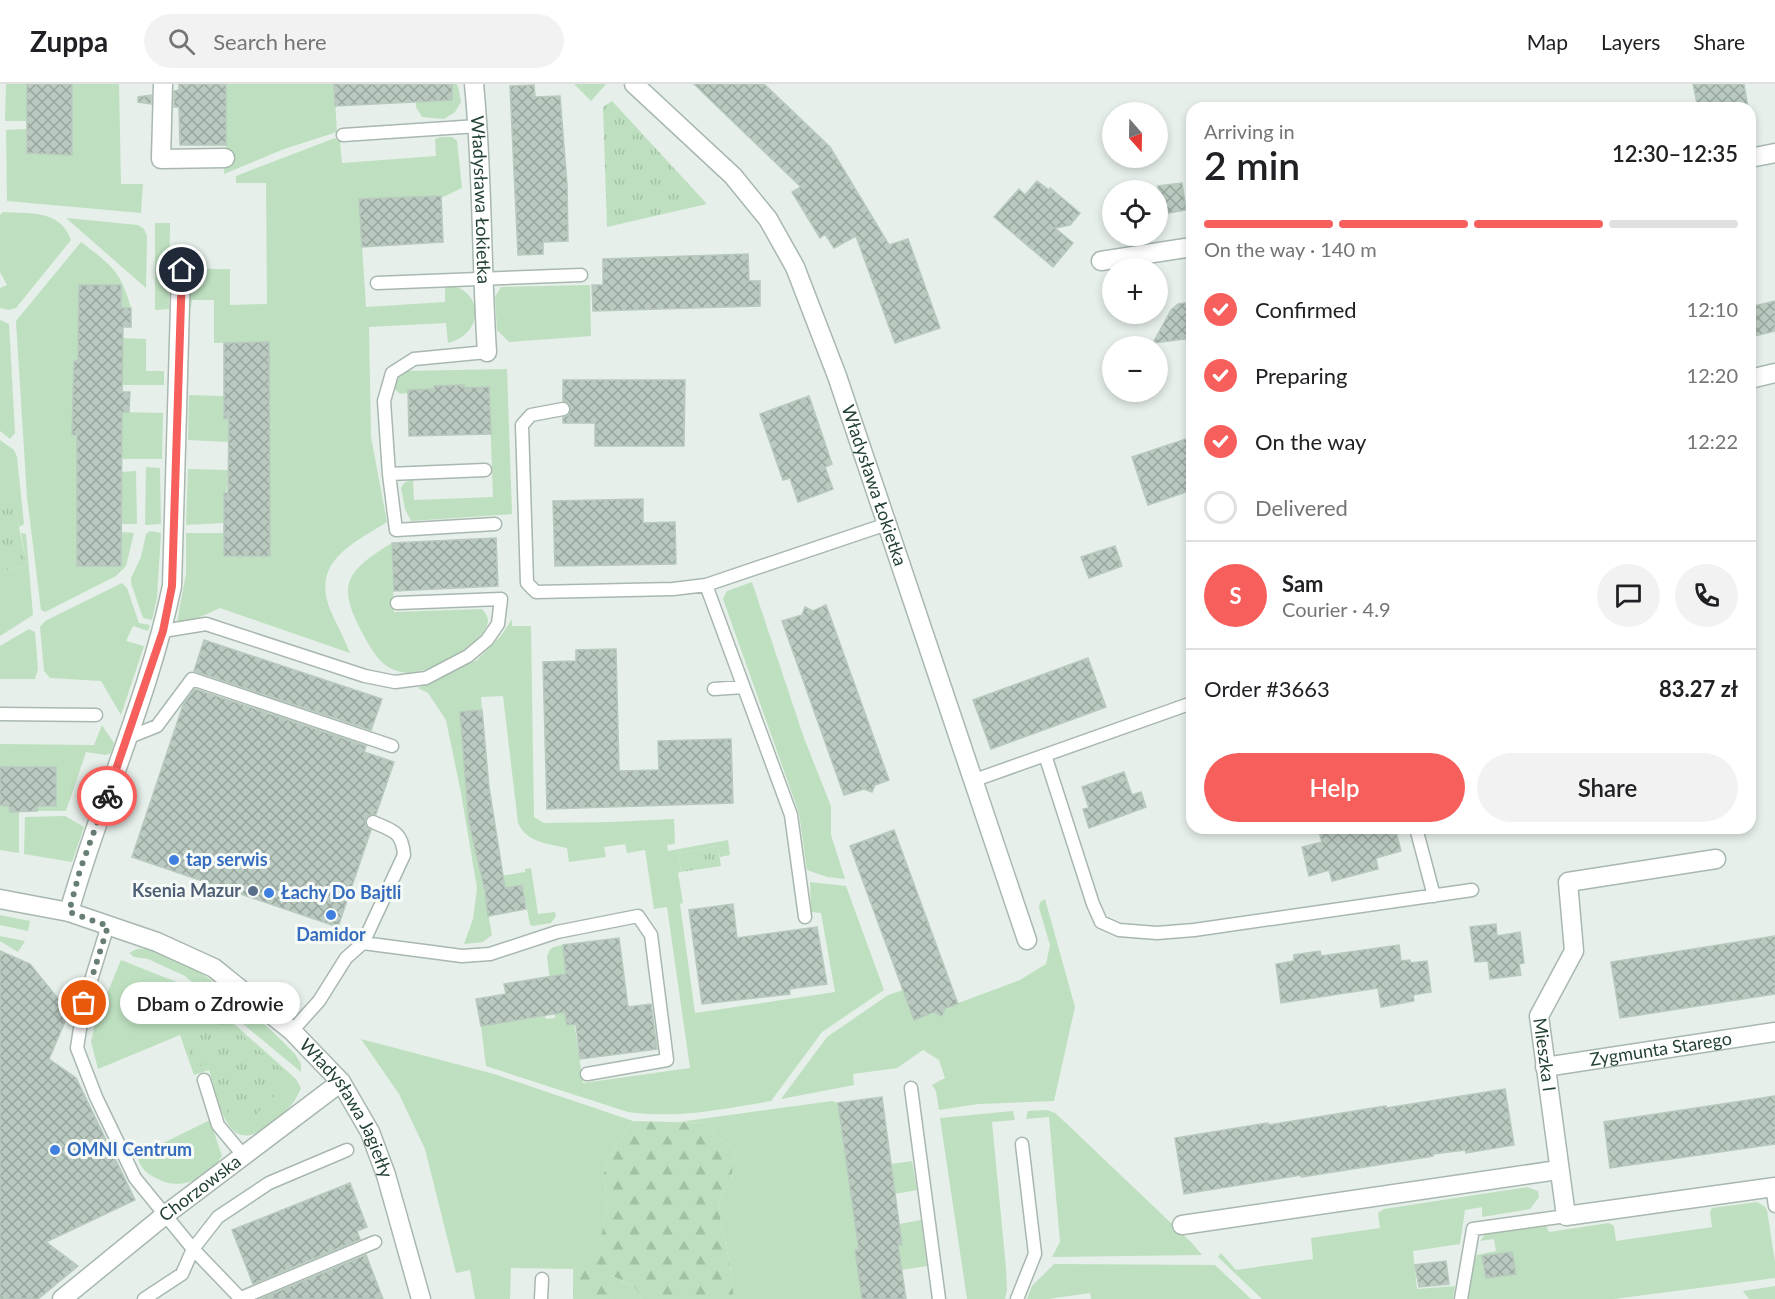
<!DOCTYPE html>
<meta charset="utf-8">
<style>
:root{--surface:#fff;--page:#f2f2f2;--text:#202124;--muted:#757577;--line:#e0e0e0;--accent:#f65f5c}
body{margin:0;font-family:Lato,sans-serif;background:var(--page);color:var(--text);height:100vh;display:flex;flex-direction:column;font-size:22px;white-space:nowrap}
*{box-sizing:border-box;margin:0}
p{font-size:20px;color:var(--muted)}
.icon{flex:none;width:33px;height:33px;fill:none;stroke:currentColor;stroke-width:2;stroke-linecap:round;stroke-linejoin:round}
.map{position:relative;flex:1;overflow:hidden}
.drawer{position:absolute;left:1186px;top:18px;width:570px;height:732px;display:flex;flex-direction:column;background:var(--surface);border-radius:18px;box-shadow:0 3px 9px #0003}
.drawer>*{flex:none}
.needle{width:39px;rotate:160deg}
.fabs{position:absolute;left:1102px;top:18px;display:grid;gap:12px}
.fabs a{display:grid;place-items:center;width:66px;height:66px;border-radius:50%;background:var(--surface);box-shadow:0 3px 9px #0003;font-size:30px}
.pin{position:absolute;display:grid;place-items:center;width:51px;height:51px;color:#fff;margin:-26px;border:3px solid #fff;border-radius:50%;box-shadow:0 2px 6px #0007}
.courier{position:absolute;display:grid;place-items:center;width:60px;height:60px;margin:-30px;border:4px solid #f65f5c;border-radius:50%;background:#fff;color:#222;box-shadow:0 2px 8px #0007}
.bubble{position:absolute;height:42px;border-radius:21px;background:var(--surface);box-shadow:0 3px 9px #0003;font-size:20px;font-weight:600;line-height:42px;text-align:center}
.head em{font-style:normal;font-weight:600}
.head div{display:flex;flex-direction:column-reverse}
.head{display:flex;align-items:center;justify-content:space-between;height:102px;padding:0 18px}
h1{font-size:39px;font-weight:600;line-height:45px}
.bar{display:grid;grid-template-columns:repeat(4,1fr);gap:9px 6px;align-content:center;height:72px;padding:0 18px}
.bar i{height:8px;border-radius:4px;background:var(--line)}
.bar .selected{background:var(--accent)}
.bar p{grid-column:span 4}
.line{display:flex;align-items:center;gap:15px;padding:0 18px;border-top:2px solid var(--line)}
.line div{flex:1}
.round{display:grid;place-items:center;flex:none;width:63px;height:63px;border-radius:32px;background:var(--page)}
ol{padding:0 18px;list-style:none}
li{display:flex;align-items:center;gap:18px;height:66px}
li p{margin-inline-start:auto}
li .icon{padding:6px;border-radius:50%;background:var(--accent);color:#fff;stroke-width:4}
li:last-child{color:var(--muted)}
li i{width:33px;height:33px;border:3px solid var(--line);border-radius:50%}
.action{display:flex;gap:12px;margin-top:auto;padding:12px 18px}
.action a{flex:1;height:69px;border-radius:36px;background:var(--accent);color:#fff;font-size:24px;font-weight:600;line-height:69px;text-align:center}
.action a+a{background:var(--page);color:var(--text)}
header{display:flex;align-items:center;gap:36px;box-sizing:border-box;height:84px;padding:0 30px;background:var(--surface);border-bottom:2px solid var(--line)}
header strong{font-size:28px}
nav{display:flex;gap:33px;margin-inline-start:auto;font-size:21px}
.search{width:420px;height:54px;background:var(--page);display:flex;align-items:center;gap:15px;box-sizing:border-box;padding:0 21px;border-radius:33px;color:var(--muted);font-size:22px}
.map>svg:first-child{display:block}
</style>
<header>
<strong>Zuppa</strong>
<div class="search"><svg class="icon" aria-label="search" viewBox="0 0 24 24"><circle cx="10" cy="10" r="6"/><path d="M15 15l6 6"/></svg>Search here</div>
<nav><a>Map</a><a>Layers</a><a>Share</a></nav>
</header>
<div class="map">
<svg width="1775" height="1215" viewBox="0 0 1775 1215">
<defs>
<pattern id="forest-firs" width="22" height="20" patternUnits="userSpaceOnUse" patternTransform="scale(1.5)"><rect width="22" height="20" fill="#bee0c0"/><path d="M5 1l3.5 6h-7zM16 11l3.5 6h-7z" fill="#a3c1a5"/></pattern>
<pattern id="park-tufts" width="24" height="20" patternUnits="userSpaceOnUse" patternTransform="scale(1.5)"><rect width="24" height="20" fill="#bee0c0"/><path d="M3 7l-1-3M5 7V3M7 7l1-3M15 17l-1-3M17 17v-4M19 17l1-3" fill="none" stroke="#a3c1a5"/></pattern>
<pattern id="building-cross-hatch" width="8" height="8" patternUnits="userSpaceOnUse" patternTransform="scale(1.5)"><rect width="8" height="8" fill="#bbcac1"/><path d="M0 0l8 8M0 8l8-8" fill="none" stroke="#98a69d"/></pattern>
</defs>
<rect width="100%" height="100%" fill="#e6efe9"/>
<!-- green -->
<path fill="#bee0c0" d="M6 0H27V37H5Z
M72 0H119L121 100H143L141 129 7 117 6 46 26 45 27 69 72 71Z
M226 0H334L337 48 284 65 224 90 226 61Z
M416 0H456L458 2 461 18 455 28 444 35 422 33 416 23Z
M574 0H606L591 17Z
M441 53H452L457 57 462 104 441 114V112L359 115 366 223 445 218V200C485 205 485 249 448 259L446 239 369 243 371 353 387 438C350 461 309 479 332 530 338 543 345 556 350 569L220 524 180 542 177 538 186 490V449H224L270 471 269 258 214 259V216H192L191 223H185V194C195 181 214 186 230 185V221L267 220 266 99H236V92L335 54 340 58 342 79 436 72 435 55Z
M3 128C30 130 60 125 71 156L16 224 9 226 0 224V204L7 201 0 188V131Z
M66 134 138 141 144 145 147 152 146 204Z
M155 139H170L169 225 155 226Z
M81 158C110 180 121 187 131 224H121V201H79L78 277H74L72 351H77V481L121 482V448L134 449 126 482 116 492 45 528 41 526 27 413 16 237Z
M590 201 591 252 509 258 497 246 495 213 501 203Z
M0 236 9 240 15 349 10 355 0 347Z
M122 254 146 255V287H164V301H118Z
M507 285 512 430 411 437 405 425 401 404 404 399 413 395 414 416 493 413 489 304H464L463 301 434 302 433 305 408 306V309L400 310 395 305 393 297 397 290 404 287Z
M189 311 224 312 225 335 229 334 228 358 188 356Z
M118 328 163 329 162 375H122V352Z
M0 356 14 366 17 373 24 440 19 443 15 425H0Z
M146 383 160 384 161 440 145 441Z
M188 385 228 386 224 439 186 441Z
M136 387 137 440H122V388Z
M150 447 161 449 157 514 152 536 143 534 131 499V494L141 473 146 450Z
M21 449 26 450 33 531 0 552V487L27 482Z
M392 459 394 528 482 525C485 529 488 532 488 537 486 559 430 588 410 589 405 589 396 587 392 585 380 580 371 565 365 554 337 503 342 489 392 459Z
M752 498 804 654 831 722V751L845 795 827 793 807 786 799 729 723 515 727 507Z
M122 499 127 504 139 539 150 541 148 547 133 542 126 557 144 562 121 631 101 597 50 594 44 587 40 543 45 537Z
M512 535V542H531L534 733 544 739 612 738 674 735 675 760 667 761 668 767 728 756 730 771 720 773 718 762 678 769 681 788 678 789 683 819 680 820 695 929 835 908 821 829 811 828 810 798 846 802 884 906 822 948 771 1017C722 1025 678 1035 628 1028L486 982 481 942 545 932 546 935 555 934 547 874C549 863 553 863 563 861L583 999 690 984 667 823 654 825 645 766 627 769 625 760 604 763 606 773 569 778 567 764C548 760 526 758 518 739L503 612 481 613 482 626 460 628 482 795 525 788V785L531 784 538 830 555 828 556 832 551 839 532 842 530 840 522 801 484 807 492 851 483 858 464 860 473 835 477 804 461 709 446 636 428 609 418 604 477 576 501 552Z
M29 545 35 548 38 585 35 595H0V562Z
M102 641 114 659 111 669 106 671 86 668 66 727H37V722H56L55 683H0V660L94 661Z
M0 721 9 722 10 728 19 727V769L0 766Z
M65 732 84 743 72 778 24 770 25 733Z
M1045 815 1075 923 1054 1017 978 1020 939 1026 936 1007 932 1001 945 994 939 976 923 966 897 984 853 990 854 1001 781 1015 827 953 888 911 903 906 914 936 934 928 941 932 945 924 1020 896 1046 880 1050 861 1039 824 1040 818Z
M0 831 30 837 28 847 0 841Z
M0 852 25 857 18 868 0 857Z
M137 865C181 859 266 940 295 970L301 980V988L185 892 148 875 134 873 129 869Z
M121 876 184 901 214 922 296 995 301 1004C292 1025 285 1027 268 1041 226 1076 219 1015 209 986L194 991 180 951 98 985 91 958 95 939Z
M361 955 494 990 633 1037 616 1062 604 1088 607 1125 600 1158 573 1185 511 1184 510 1215H475L470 1186 456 1189 425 1065 399 1010Z
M832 1017 838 1019 859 1166 855 1167 862 1215H734L730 1181 718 1123 724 1105 731 1097 735 1066 715 1051 707 1039 679 1038Z
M1047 1026 1055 1029 1067 1040 1192 1159 1202 1171 1052 1173 1060 1158 1049 1033 1026 1035 1028 1027Z
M1013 1027 1015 1036 992 1038 1006 1184 1007 1206 1005 1215H967L940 1034Z
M210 1036 222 1072C206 1095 180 1109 154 1093 144 1088 140 1082 137 1072Z
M912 1077 917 1106 895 1110 891 1080Z
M1527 1103 1538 1107 1539 1113 1530 1125 1482 1133V1123L1465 1126 1460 1160 1413 1167 1417 1205 1455 1202 1453 1215H1262L1218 1173 1221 1169 1236 1186 1313 1175 1311 1154 1380 1144 1378 1129 1384 1125Z
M1757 1118 1764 1122 1767 1126 1775 1178V1194L1614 1215H1467L1472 1178 1477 1171 1496 1167 1494 1155 1480 1157 1486 1149 1545 1140 1549 1148 1609 1139 1614 1142 1616 1157 1712 1143 1710 1128 1712 1124Z
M921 1136 927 1182 901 1186 898 1161H901L899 1140Z
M1054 1180 1215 1181 1251 1215H1091L1090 1209 1048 1215H1027L1032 1202Z
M609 1191 634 1202 642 1215H613Z
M1775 1202V1215H1749L1743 1207Z"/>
<!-- forest -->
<path fill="url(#forest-firs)" d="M633 1037 707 1039 715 1051 735 1066 731 1097 724 1105 718 1123 730 1181 734 1215H642L634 1202 610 1191 613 1215H573V1185L600 1157 607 1125 604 1088 616 1062Z"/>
<!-- park -->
<path fill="url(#park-tufts)" d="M612 17 707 120 607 143 603 23Z
M15 424 27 482 0 487V425Z
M718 762 721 782 681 788 678 769Z
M216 929 292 994 246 1041 229 1033 210 979 195 984 183 951Z"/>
<!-- building -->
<path fill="url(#building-cross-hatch)" stroke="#b8c9be" stroke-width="1.5" d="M27 0H72V71L27 69Z
M179 0H226V61H180L179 23H174V7L179 6Z
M334 0H452V16L335 22Z
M694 0H764L830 63 889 161 908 155 940 244 895 259 856 152 834 164 825 150 820 154 792 108 801 103Z
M1693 0H1744L1748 24H1698Z
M534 1 535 13 560 12 567 100 568 157 543 158V170L518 171 510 2Z
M151 11V20L138 18V13Z
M1037 97 1049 106 1050 104 1080 129 1070 141 1055 144 1073 159 1053 183 994 133 1019 105 1025 111Z
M1182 99 1186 126 1158 131V102Z
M441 112 443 158 362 163 359 115Z
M748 170 749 197H760V222L593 227 592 201H603V175Z
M79 201H121V224H131V243H123L122 308H130L129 328H122L121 482H77V351H72L74 277H78Z
M1775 217V247L1750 253V223Z
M1192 218V254L1153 259 1171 226 1178 220Z
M269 258 270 472H224V409H228L229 334 224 335V259Z
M563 296H685L684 362H595V339H563V333L569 331 571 324 569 319 563 317Z
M464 301V304L489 303 491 350 409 352 408 306 434 305V302Z
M809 312 832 380 825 383 833 405 798 418 790 394 783 396 760 330Z
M1192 353V406L1148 421 1132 373Z
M643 415V439L675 438 676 480 555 482 553 417Z
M496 454 498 502 394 507 392 459Z
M1115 462 1122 482 1089 494 1081 473Z
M826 521 889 696 875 701 872 708 864 705 844 711 782 537 802 531 805 523 813 527Z
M204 556 382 615 371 646 194 587Z
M616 565 619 687 659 686 658 657 731 655 733 719 547 725 543 578 576 577V566Z
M1088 574 1106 623 991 665 973 616Z
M195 605 366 662 364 668 394 678 376 730 369 731 365 735 366 742 371 746 338 843 132 773 183 621Z
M482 626 489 703 505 804 522 801 526 825 488 832 485 807 469 738 460 628Z
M0 683H56V722H37V727L10 728 9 722 0 721Z
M1124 688 1132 711 1141 708 1146 723 1089 744 1083 725 1089 724 1082 703Z
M1331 744H1395L1401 767 1376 774 1378 785 1332 797 1329 786 1309 792 1302 763 1322 758 1319 747Z
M894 746 958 920 945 924 942 932 934 928 914 936 850 762Z
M733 820 737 854 817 843 827 900 789 905 790 910 702 920 689 826Z
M1496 840 1497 852 1520 848 1524 879 1519 880 1521 891 1490 895 1488 877 1475 878 1470 843Z
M1775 852V910L1620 934 1611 878Z
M619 854 628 923 651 920 657 965 580 975 576 940 567 941 565 928 481 942 476 915 506 910 504 900 566 890 563 861Z
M1399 861 1401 877 1410 876V879L1427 877 1431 908 1413 911 1414 917 1381 923 1378 904 1281 919 1276 880 1294 877V871L1320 867 1321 872Z
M0 867 30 880 69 928 49 975 76 994 135 1116 46 1158 78 1182 38 1215H0Z
M1505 1005 1514 1061 1466 1069 1465 1066 1433 1070V1072L1301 1093V1091L1184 1110 1175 1054 1268 1039V1041L1386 1022V1024Z
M1775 1012V1060L1610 1084 1604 1038Z
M882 1013 902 1161H898L906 1215H862L855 1166H859L838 1019Z
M350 1099 367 1143 357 1147 360 1155 253 1200 232 1146Z
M1512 1168 1516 1190 1486 1194 1482 1172Z
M366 1171 383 1215H260Z
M1446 1177 1449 1200 1419 1203 1415 1181Z"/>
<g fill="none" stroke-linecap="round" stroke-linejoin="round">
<!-- lane casing -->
<g stroke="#a8b8af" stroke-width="15">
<path id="lane" d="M343 51 478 42
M377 199 581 191
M487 268 414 275 392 289 384 317 389 390 396 446 495 440
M563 325 531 331 522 341 527 499 536 508 673 505 706 501 887 440
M389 390 485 386
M706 501 791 731 805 833
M163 547 206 540 365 592 395 598 426 594 468 572 487 556 498 540 501 515 397 519
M714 605 743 603
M0 630 96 631
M127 654 157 642 192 595 392 662
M1045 671 1093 820 1101 838 1119 846 1157 849 1194 846 1472 806
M972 697 1192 619
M1416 744 1434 812
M108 841 84 919 77 964 96 1013 135 1094 193 1165 182 1190 144 1215
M363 859 404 771C402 747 393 747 373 738
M292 947 319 917 346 874 363 859 462 872 490 870 557 848 638 832 651 851 667 976 587 990
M204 996 218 1041 243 1071
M911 1004 939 1215
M1772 1103 1775 1122
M241 1214 375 1158
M241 1215 193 1165 218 1133 269 1099 347 1066
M541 1215 542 1195
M1017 1215 1035 1170 1022 1060
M1461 1215 1473 1145 1566 1132"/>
</g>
<!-- street casing -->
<g stroke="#a8b8af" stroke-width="21">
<g id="street">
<path d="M163 0 161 75 225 74"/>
<path id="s1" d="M474 0C483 89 481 179 487 268"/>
<path id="s2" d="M634 0 733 92 768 135 795 183 837 292 1027 856"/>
<path d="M1750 74 1775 69"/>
<path d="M1101 177 1192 163"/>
<path d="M1750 295 1775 289"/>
<path id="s3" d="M1716 775 1568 798 1574 867 1539 932 1566 1132 1775 1103"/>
<path id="s4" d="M0 815 69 828 157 858 214 884 292 947 341 998 370 1048 386 1091 421 1215"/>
<path d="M69 828C100 718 149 613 172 502L181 186"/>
<path id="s5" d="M1545 983 1775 948"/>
<path d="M1182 1141 1558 1086"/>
<path id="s6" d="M62 1215 165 1131 341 998"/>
</g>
</g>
<!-- lane -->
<use href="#lane" stroke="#fff" stroke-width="12"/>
<!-- street -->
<use href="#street" stroke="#fff" stroke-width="18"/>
</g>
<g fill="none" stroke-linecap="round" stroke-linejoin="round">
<!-- done -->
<path stroke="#677f73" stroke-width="6" stroke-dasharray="0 10.8" d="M84 919 108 842 69 828 80 786 107 712"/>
<!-- route -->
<path stroke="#f65f5c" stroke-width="8" d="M107 712 163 547 172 502 182 186"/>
</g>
<!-- markers -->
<g fill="#3f7fe0" stroke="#f7fbf8" stroke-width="2">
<circle cx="174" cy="776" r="6"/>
<circle cx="269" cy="809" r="6"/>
<circle cx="331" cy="831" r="6"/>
<circle cx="55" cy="1066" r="6"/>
</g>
<circle fill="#5c6f8a" stroke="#f7fbf8" stroke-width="2" cx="253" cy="807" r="6"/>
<g text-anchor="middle" stroke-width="6" stroke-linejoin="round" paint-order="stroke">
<!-- street labels -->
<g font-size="18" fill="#234233" stroke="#f7fbf8">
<text dy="6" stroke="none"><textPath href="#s1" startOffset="116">Władysława Łokietka</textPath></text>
<text dy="6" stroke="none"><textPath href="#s2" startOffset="478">Władysława Łokietka</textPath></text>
<text dy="6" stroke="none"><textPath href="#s5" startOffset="117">Zygmunta Starego</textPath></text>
<text dy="6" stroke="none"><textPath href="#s3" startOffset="332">Mieszka I</textPath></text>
<text dy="6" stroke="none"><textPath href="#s4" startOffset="422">Władysława Jagiełły</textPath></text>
<text dy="6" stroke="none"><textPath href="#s6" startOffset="177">Chorzowska</textPath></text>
</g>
<!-- shop labels -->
<g font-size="18" font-weight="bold" fill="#366cbe" stroke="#f7fbf8" text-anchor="start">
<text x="186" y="782">tap serwis</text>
<text x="281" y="815">Łachy Do Bajtli</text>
<text x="331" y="857" text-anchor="middle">Damidor</text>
<text x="67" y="1072">OMNI Centrum</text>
</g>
<!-- service labels -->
<g font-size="18" font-weight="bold" fill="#4e5e75" stroke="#f7fbf8" text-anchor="end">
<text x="241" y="813">Ksenia Mazur</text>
</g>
</g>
</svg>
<div class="fabs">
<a><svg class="needle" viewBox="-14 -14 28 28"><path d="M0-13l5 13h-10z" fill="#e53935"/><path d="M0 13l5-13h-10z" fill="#757577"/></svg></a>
<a><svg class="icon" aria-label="locate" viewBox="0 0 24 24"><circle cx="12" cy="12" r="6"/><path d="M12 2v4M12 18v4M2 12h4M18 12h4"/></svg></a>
<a>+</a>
<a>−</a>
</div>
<div class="pin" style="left:84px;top:919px;background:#ea580c"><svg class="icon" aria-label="bag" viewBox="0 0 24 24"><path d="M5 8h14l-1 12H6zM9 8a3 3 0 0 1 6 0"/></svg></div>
<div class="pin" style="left:182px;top:186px;background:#1f2937"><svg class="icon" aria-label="home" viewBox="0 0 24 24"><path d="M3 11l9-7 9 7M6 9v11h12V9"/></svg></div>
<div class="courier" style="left:107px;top:712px"><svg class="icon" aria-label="bike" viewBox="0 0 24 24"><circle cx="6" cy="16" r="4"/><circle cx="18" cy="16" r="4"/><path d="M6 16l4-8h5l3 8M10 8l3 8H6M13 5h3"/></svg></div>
<div class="bubble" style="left:120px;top:898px;width:180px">Dbam o Zdrowie</div>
<section class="drawer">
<div class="head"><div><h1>2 min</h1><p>Arriving in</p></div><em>12:30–12:35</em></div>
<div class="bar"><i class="selected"></i><i class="selected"></i><i class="selected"></i><i></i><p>On the way · 140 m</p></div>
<ol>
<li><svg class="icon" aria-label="check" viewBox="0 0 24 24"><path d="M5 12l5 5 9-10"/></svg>Confirmed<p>12:10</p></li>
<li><svg class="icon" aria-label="check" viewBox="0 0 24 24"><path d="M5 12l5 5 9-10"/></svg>Preparing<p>12:20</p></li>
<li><svg class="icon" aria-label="check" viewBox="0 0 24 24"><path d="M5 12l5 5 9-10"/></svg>On the way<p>12:22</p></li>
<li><i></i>Delivered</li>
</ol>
<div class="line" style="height:108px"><b class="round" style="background:var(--accent);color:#fff">S</b><div><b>Sam</b><p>Courier · 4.9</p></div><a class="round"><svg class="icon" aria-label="chat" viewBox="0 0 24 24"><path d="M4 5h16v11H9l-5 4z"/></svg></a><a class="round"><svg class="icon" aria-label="phone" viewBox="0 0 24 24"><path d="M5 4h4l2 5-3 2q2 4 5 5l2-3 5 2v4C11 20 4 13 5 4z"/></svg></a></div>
<div class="line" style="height:78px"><div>Order #3663</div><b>83.27 zł</b></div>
<div class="action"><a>Help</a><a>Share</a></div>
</section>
</div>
